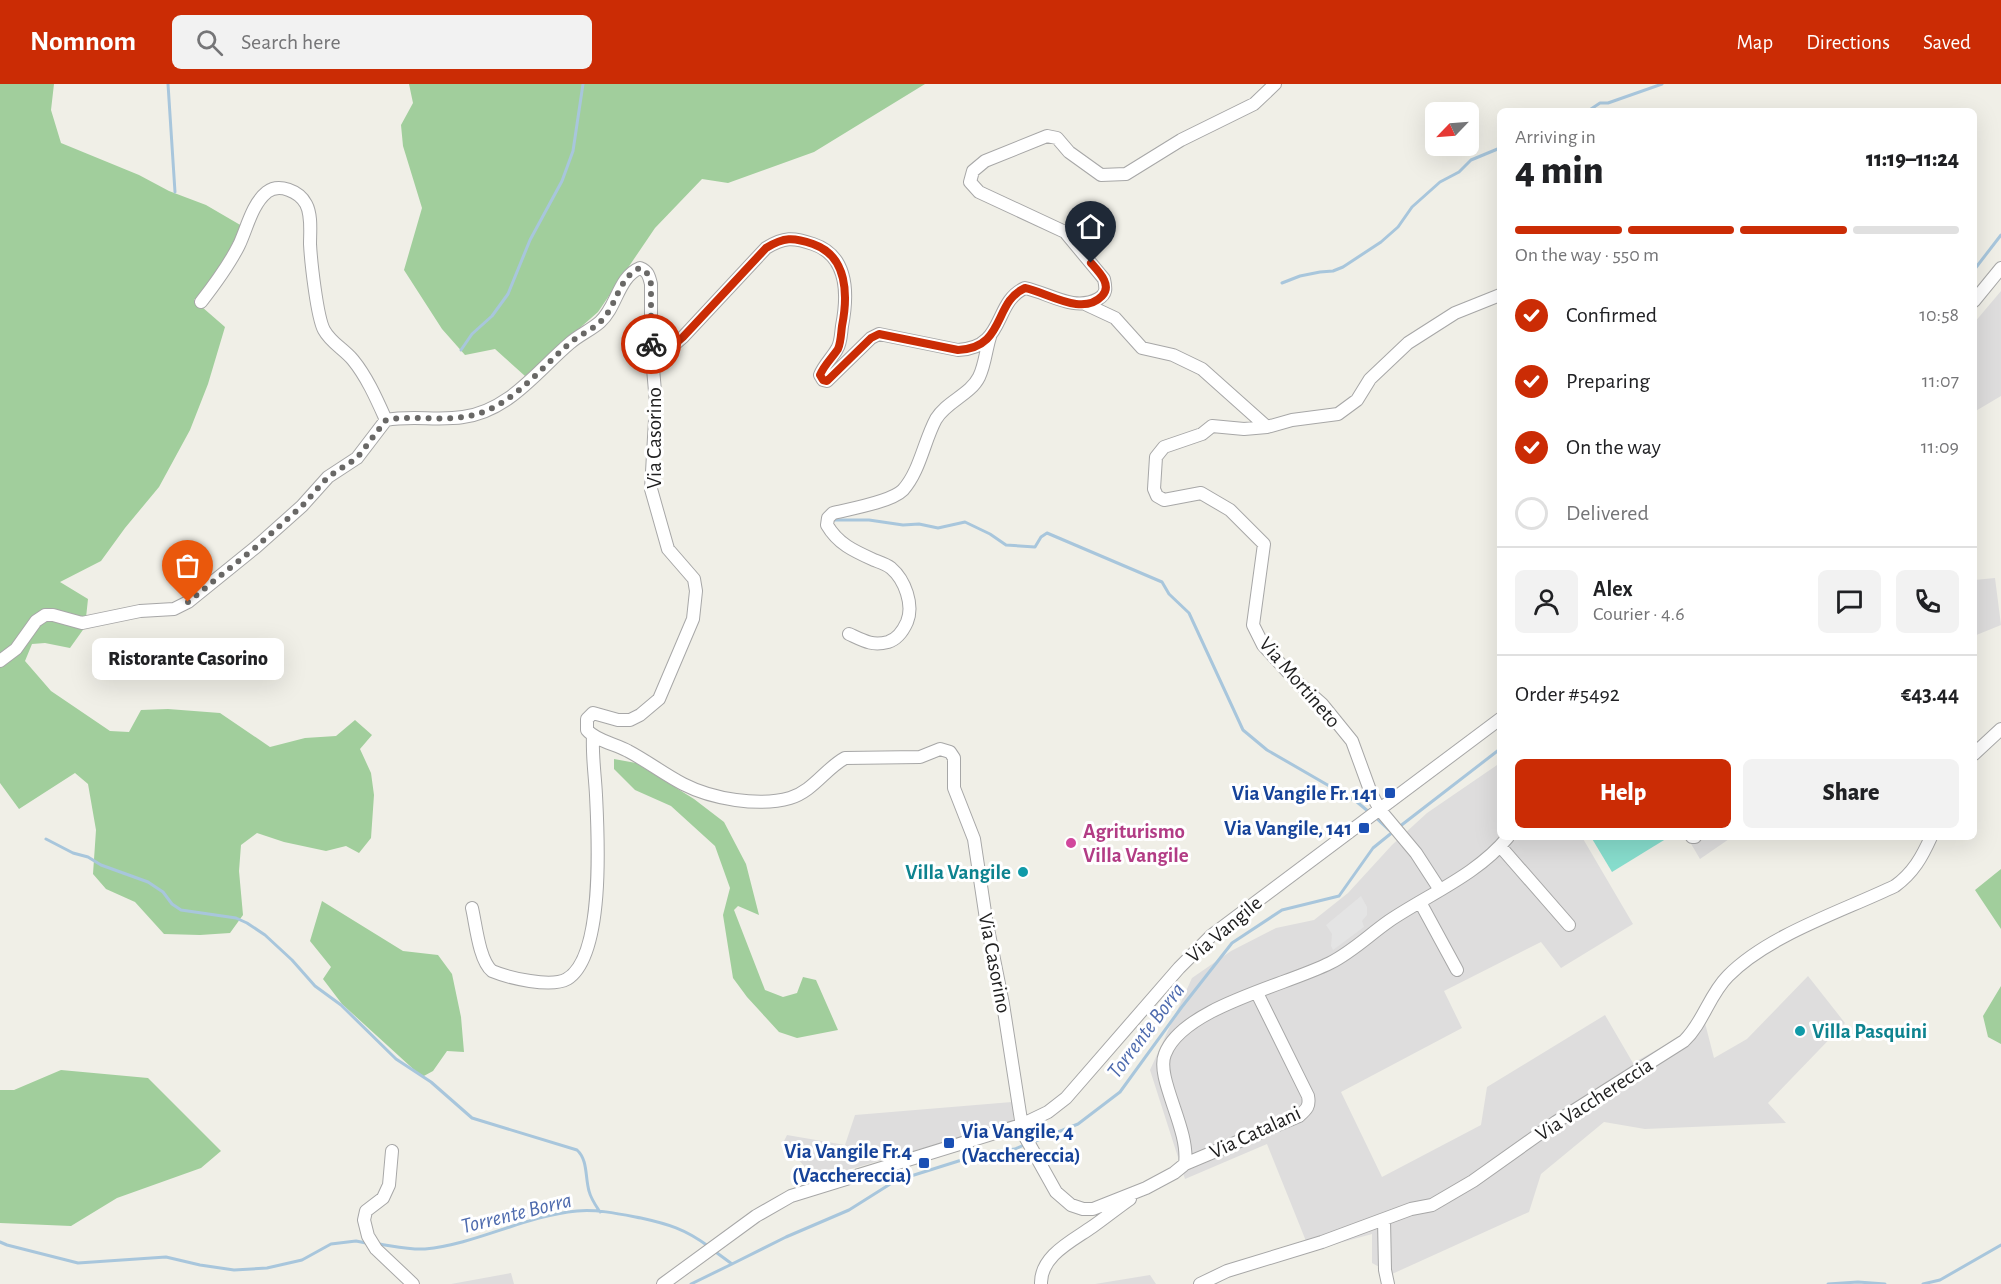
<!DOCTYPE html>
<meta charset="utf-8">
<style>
:root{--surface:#fff;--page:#f2f2f2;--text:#202124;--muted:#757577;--line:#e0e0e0;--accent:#cb2c05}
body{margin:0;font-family:"Alegreya Sans",sans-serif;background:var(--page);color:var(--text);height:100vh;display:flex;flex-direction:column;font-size:22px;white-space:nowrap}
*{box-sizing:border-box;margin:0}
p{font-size:20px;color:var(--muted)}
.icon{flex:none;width:33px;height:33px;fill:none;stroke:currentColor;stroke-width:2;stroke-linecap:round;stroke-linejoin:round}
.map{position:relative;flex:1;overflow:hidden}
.side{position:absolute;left:1497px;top:24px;width:480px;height:732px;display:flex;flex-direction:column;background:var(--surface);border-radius:9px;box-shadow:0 6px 24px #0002}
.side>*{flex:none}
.needle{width:39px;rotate:245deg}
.controls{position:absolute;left:1425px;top:18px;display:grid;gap:12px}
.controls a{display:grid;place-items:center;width:54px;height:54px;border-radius:9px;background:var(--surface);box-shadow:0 6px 24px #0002;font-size:30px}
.pin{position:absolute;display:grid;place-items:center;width:51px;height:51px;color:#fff;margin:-62px -26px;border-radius:50% 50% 50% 0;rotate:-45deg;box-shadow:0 0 6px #0007}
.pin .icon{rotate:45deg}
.courier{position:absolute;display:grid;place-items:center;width:60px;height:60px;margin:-30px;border:4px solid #cb2c05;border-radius:50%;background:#fff;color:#222;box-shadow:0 2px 8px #0007}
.bubble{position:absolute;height:42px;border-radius:9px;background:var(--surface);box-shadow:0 6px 24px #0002;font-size:20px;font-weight:800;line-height:42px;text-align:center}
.summary em{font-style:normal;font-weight:800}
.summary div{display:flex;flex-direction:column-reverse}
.summary{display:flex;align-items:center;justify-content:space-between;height:102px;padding:0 18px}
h1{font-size:39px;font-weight:800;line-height:45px}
.bar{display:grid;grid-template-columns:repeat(4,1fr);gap:9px 6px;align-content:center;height:72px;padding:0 18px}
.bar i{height:8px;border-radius:4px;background:var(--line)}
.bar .on{background:var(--accent)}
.bar p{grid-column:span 4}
.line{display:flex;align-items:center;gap:15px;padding:0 18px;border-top:2px solid var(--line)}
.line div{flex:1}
.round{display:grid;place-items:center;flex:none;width:63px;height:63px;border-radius:9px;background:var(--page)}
ol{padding:0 18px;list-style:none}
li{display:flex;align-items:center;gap:18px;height:66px}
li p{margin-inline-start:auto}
li .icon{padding:6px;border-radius:50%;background:var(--accent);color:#fff;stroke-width:4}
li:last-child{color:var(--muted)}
li i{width:33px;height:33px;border:3px solid var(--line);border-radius:50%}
.button{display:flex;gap:12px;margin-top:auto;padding:12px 18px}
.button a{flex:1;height:69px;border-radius:9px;background:var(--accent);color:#fff;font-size:24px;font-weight:800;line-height:69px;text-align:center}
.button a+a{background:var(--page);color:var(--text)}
header{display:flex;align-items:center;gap:36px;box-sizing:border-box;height:84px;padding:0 30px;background:var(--accent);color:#fff}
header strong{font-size:28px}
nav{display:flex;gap:33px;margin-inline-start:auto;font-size:21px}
.search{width:420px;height:54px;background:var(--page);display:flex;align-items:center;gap:15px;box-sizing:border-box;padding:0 21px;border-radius:9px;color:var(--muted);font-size:22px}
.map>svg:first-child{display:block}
</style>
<header>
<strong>Nomnom</strong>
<div class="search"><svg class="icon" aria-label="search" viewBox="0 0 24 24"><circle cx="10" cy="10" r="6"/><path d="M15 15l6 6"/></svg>Search here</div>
<nav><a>Map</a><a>Directions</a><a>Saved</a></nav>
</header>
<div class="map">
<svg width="2001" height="1200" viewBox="0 0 2001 1200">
<rect width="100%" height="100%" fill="#f0efe7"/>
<!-- residential -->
<path fill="#dedddd" d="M2001 207V312L1974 328V239Z
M1995 494 2001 541 1974 552V496Z
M1500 679V753H1582L1633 840 1561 884 1541 858 1444 907 1462 944 1341 1008 1382 1093 1481 1041 1487 1003 1605 931 1633 979 1705 939 1714 974 1747 955 1808 892 1845 939 1768 1019 1786 1039 1645 1045 1604 1038 1541 1090 1529 1128 1392 1190 1372 1179V1150L1310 1167 1267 1060 1185 1095 1150 986 1192 894 1231 867 1276 844 1314 836 1348 809 1392 761 1427 729Z
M1687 753H1732L1700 775Z
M1012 1018 1014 1038 816 1095 783 1059 787 1051 845 1061 855 1031Z
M511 1189 514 1200H451Z
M1150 1191 1156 1200H1095Z"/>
<!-- forest -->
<path fill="#a1ce9c" d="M0 0H54L51 26 61 59 139 91 169 107 206 121 242 142 221 185 194 216 225 243 208 300 190 346 159 403 125 444 101 477 60 498 88 515 85 543 70 564 45 559 32 560 25 577 51 607 110 647 129 648 141 626 168 625 220 629 270 663 305 654 336 652 355 636 372 651 360 665 371 689 374 711 371 754 359 769 346 762 326 767 284 758 257 749 241 761 239 787 243 831 230 849 200 851 164 850 135 818 106 805 93 790 96 746 88 700 75 689 19 725 0 699Z
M409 0H925L814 68 728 99 702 95 655 144 598 228 525 292 495 265 465 271 442 245 404 186 422 124 403 62 401 41 413 19Z
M614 675 636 679 694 715 724 738 746 780 759 831 738 822 734 826 765 906 783 913 797 909 803 893 816 896 838 946 797 954 779 948 747 913 733 894 723 831 730 804 715 762 671 722 635 706 614 685Z
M2001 785V845L1975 806Z
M322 817 403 867 438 871 452 890 461 933 464 968 447 967 433 987 422 993 342 920 323 895 331 883 310 857Z
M2001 902V960L1988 953 1983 932Z
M61 986 148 994 221 1067 201 1084 117 1114 71 1142 0 1139V1006H14Z"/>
<!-- pitch -->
<path fill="#87ddcd" d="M1591 753H1669L1612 788Z"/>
<!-- parking -->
<path fill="#e4e4e4" d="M1361 812 1367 823V831L1362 837 1364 843 1333 866 1331 862 1332 850 1326 841Z"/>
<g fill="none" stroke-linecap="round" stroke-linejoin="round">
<!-- stream -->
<path stroke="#a8c6dc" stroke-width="3" d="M168 0 175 108
M1588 27 1600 19H1608L1662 0
M1974 186 2001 151
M1282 199 1300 192 1320 188 1333 187 1343 183 1381 158 1398 143 1412 123 1440 98 1459 88 1471 76 1500 64
M461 266 472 250 492 232 508 210 530 156 562 97 573 67 583 0
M834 436H869L903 441 919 440 938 444 965 438 990 450 1006 461 1035 463 1041 453 1047 449 1162 498 1169 510 1189 529 1243 646 1267 666 1357 718 1369 728
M1374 732 1389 746
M1399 743 1500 665
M46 755 73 769 88 773 101 781 148 798 163 808 172 820 181 826 236 834 247 839 265 851 292 876 315 902 341 921 396 975 431 998 472 1034 577 1066C588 1076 585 1093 589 1107 591 1115 596 1122 600 1128
M1033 1058 1078 1040 1120 1008 1181 924 1232 859 1282 826 1339 812 1373 764 1394 747
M0 1158 7 1161 78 1179 166 1173 200 1181 234 1186 267 1184 302 1176 331 1160 356 1157 366 1159
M379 1160C393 1162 410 1166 425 1165 477 1160 524 1132 577 1127 597 1125 620 1130 641 1134 668 1140 685 1145 708 1162
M713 1166 732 1180 786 1153 849 1126 895 1097 984 1069 1015 1065 1024 1061
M691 1200 732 1180
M1828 1200 1858 1198 1885 1200
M1923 1200 1940 1196 2001 1161"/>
<!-- minor casing -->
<g stroke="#a7a7a7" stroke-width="14">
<path id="minor" d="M1974 217 2001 184
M201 218C215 200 229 181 239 161 247 144 252 120 267 108 279 99 299 107 306 120 312 131 310 148 310 160 311 178 317 233 324 246 331 259 344 265 353 276 367 293 377 316 386 336
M1085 220 1115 234 1142 264 1173 271 1202 285 1267 343
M653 279 683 253 766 164C784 153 793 153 813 160 849 172 848 211 842 242 841 249 841 259 837 265 832 274 824 281 820 291L823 296 827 297 871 254 879 250 958 266C1006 264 993 218 1025 204 1049 209 1074 228 1098 215 1107 210 1106 204 1104 195L1065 148 979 108 970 98 973 87 985 77 1047 52 1057 54 1069 68 1101 91 1126 90 1181 56 1254 20 1275 0
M849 550C864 557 872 562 888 558 898 555 903 547 907 538 914 521 905 496 891 484 886 480 879 478 874 476 854 467 838 460 827 441L828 434 833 429C850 425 891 418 903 406 920 387 924 357 936 335 947 317 970 311 979 293 985 281 986 265 990 253
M0 577 16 565 36 537 45 531H53L82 539 140 527 174 525 188 518 256 463 302 422 328 393 357 374 386 336C411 331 438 337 463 333 509 327 537 287 570 259 579 251 591 246 600 238 617 223 618 193 640 184 648 187 649 192 651 200V261L656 319 651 405 668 465 694 495 696 507 693 535 659 615 640 631 630 636H618L593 629 587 635V646C596 657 616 660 628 667 647 677 664 690 683 700 712 715 759 723 790 714 813 707 825 685 845 674L920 673 940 665 950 668 954 674V704L974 755 986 835 1003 920 1023 1049 1056 1108 1071 1121 1083 1125H1093L1146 1104 1174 1089 1185 1080C1190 1045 1155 994 1165 970 1183 923 1287 901 1330 879 1352 868 1369 851 1389 837 1429 810 1477 791 1508 753
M1974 670 2001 645
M1692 753H1695
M1500 762 1569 841
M1440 806 1416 769 1380 726 1371 709 1352 657 1322 620 1297 598 1263 561 1253 541 1264 460 1230 426 1201 409 1164 416 1157 412 1154 405 1156 373 1164 363 1202 350 1212 342 1244 345 1267 343 1292 336 1338 330 1357 316 1370 295 1408 259 1455 229 1500 211
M1420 818 1457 886
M472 824C476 841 479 876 492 887 509 894 551 904 567 895 605 872 598 751 596 711 595 691 592 672 593 652
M392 1067 389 1101 383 1114 366 1127 364 1136 368 1152 376 1165 413 1200
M1185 1080 1299 1032C1307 1025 1310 1022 1308 1012L1257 909
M1384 1136 1385 1186 1388 1200
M663 1200 756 1132 791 1112 1021 1041 1048 1028 1066 1014 1179 884 1212 851 1500 635
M1041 1200C1040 1172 1072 1157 1092 1143 1105 1134 1117 1124 1130 1115
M1200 1200 1227 1187 1322 1158 1411 1125 1432 1121 1473 1097 1556 1038 1684 957C1703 939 1709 911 1728 892 1768 851 1843 827 1895 802 1913 789 1922 773 1931 753"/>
</g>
<!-- minor -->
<use href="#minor" stroke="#fff" stroke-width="12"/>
</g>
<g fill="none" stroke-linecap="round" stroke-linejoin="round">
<!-- done -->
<path stroke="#696866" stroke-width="6" stroke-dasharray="0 10.8" d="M188 518 256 463 302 422 328 393 357 374 386 336C411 331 438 337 463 333 509 327 537 287 570 259 579 251 591 247 600 238 617 223 618 193 640 184 648 188 649 192 651 200V260"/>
<!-- route -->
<path stroke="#cb2c05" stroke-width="8" d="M651 260 653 279 683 253 766 164C784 153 793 153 813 160 848 172 848 212 842 242 841 249 841 258 838 265 832 274 824 281 820 291L823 296 827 297 871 254 879 250 958 266C1006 264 993 218 1025 204 1047 208 1082 233 1102 212 1113 201 1098 187 1091 179"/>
</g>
<!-- markers -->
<g fill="#1a4fb4" stroke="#fff" stroke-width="2">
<rect x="1384" y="703" width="12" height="12" rx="3"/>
<rect x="1358" y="738" width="12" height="12" rx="3"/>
<rect x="943" y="1053" width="12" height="12" rx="3"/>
<rect x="918" y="1073" width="12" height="12" rx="3"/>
</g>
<circle fill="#d1479c" stroke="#fff" stroke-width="2" cx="1071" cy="759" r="6"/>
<g fill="#0f9aa8" stroke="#fff" stroke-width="2">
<circle cx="1023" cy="788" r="6"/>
<circle cx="1800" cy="947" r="6"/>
</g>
<g text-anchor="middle" stroke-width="6" stroke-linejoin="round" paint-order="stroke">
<!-- street labels -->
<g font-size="21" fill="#202020" stroke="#fff">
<text transform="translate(654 354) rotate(-90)" y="7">Via Casorino</text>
<text transform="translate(1300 598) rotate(49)" y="7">Via Mortineto</text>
<text transform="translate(1224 845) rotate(-40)" y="7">Via Vangile</text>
<text transform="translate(995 879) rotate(79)" y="7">Via Casorino</text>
<text transform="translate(1594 1015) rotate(-33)" y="7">Via Vacchereccia</text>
<text transform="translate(1255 1048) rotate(-25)" y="7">Via Catalani</text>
</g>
<!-- transit labels -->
<g font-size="21" font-weight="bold" fill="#164399" stroke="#fff" text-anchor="end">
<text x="1378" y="716">Via Vangile Fr. 141</text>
<text x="1352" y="751">Via Vangile, 141</text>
<text x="961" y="1054" text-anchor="start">Via Vangile, 4<tspan x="961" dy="24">(Vacchereccia)</tspan></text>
<text x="912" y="1074">Via Vangile Fr.4<tspan x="912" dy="24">(Vacchereccia)</tspan></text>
</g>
<!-- hotel labels -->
<g font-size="21" font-weight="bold" fill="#b23c85" stroke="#fff" text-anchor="start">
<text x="1083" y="754">Agriturismo<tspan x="1083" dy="24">Villa Vangile</tspan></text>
</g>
<!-- culture labels -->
<g font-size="21" font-weight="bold" fill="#0d838f" stroke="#fff" text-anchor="end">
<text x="1011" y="795">Villa Vangile</text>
<text x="1812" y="954" text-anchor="start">Villa Pasquini</text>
</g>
<!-- water labels -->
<g font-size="22" font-style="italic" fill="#4e6bae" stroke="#fff">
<text transform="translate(1145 946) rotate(-53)" y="8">Torrente Borra</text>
<text transform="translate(516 1128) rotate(-14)" y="8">Torrente Borra</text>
</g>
</g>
</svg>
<div class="controls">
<a><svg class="needle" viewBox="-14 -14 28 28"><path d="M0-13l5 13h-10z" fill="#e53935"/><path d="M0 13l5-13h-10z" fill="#757577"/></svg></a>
</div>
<div class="pin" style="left:188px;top:518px;background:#ea580c"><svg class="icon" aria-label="bag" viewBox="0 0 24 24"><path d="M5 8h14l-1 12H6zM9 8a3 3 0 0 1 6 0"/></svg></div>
<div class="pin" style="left:1091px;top:179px;background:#1f2937"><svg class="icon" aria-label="home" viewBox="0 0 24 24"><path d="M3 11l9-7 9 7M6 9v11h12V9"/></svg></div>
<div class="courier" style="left:651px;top:260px"><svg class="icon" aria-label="bike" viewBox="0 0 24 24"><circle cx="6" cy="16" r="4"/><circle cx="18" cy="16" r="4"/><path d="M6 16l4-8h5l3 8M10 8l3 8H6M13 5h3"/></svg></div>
<div class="bubble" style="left:92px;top:554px;width:192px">Ristorante Casorino</div>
<section class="side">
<div class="summary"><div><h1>4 min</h1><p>Arriving in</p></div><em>11:19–11:24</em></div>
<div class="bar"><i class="on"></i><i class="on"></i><i class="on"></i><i></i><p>On the way · 550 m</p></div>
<ol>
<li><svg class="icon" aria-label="check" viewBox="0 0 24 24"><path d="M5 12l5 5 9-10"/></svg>Confirmed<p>10:58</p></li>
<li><svg class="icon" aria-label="check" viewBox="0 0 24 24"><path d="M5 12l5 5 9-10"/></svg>Preparing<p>11:07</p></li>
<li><svg class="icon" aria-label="check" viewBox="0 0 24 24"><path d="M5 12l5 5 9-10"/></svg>On the way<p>11:09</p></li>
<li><i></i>Delivered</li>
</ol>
<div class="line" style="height:108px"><a class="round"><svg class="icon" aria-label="person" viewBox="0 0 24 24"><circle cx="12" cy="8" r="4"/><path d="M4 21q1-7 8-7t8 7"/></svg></a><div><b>Alex</b><p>Courier · 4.6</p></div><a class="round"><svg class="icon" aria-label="chat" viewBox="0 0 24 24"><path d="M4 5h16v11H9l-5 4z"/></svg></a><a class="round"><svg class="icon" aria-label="phone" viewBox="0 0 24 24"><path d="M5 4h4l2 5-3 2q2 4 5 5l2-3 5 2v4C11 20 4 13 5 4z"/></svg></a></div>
<div class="line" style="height:78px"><div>Order #5492</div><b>€43.44</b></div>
<div class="button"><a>Help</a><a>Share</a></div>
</section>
</div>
